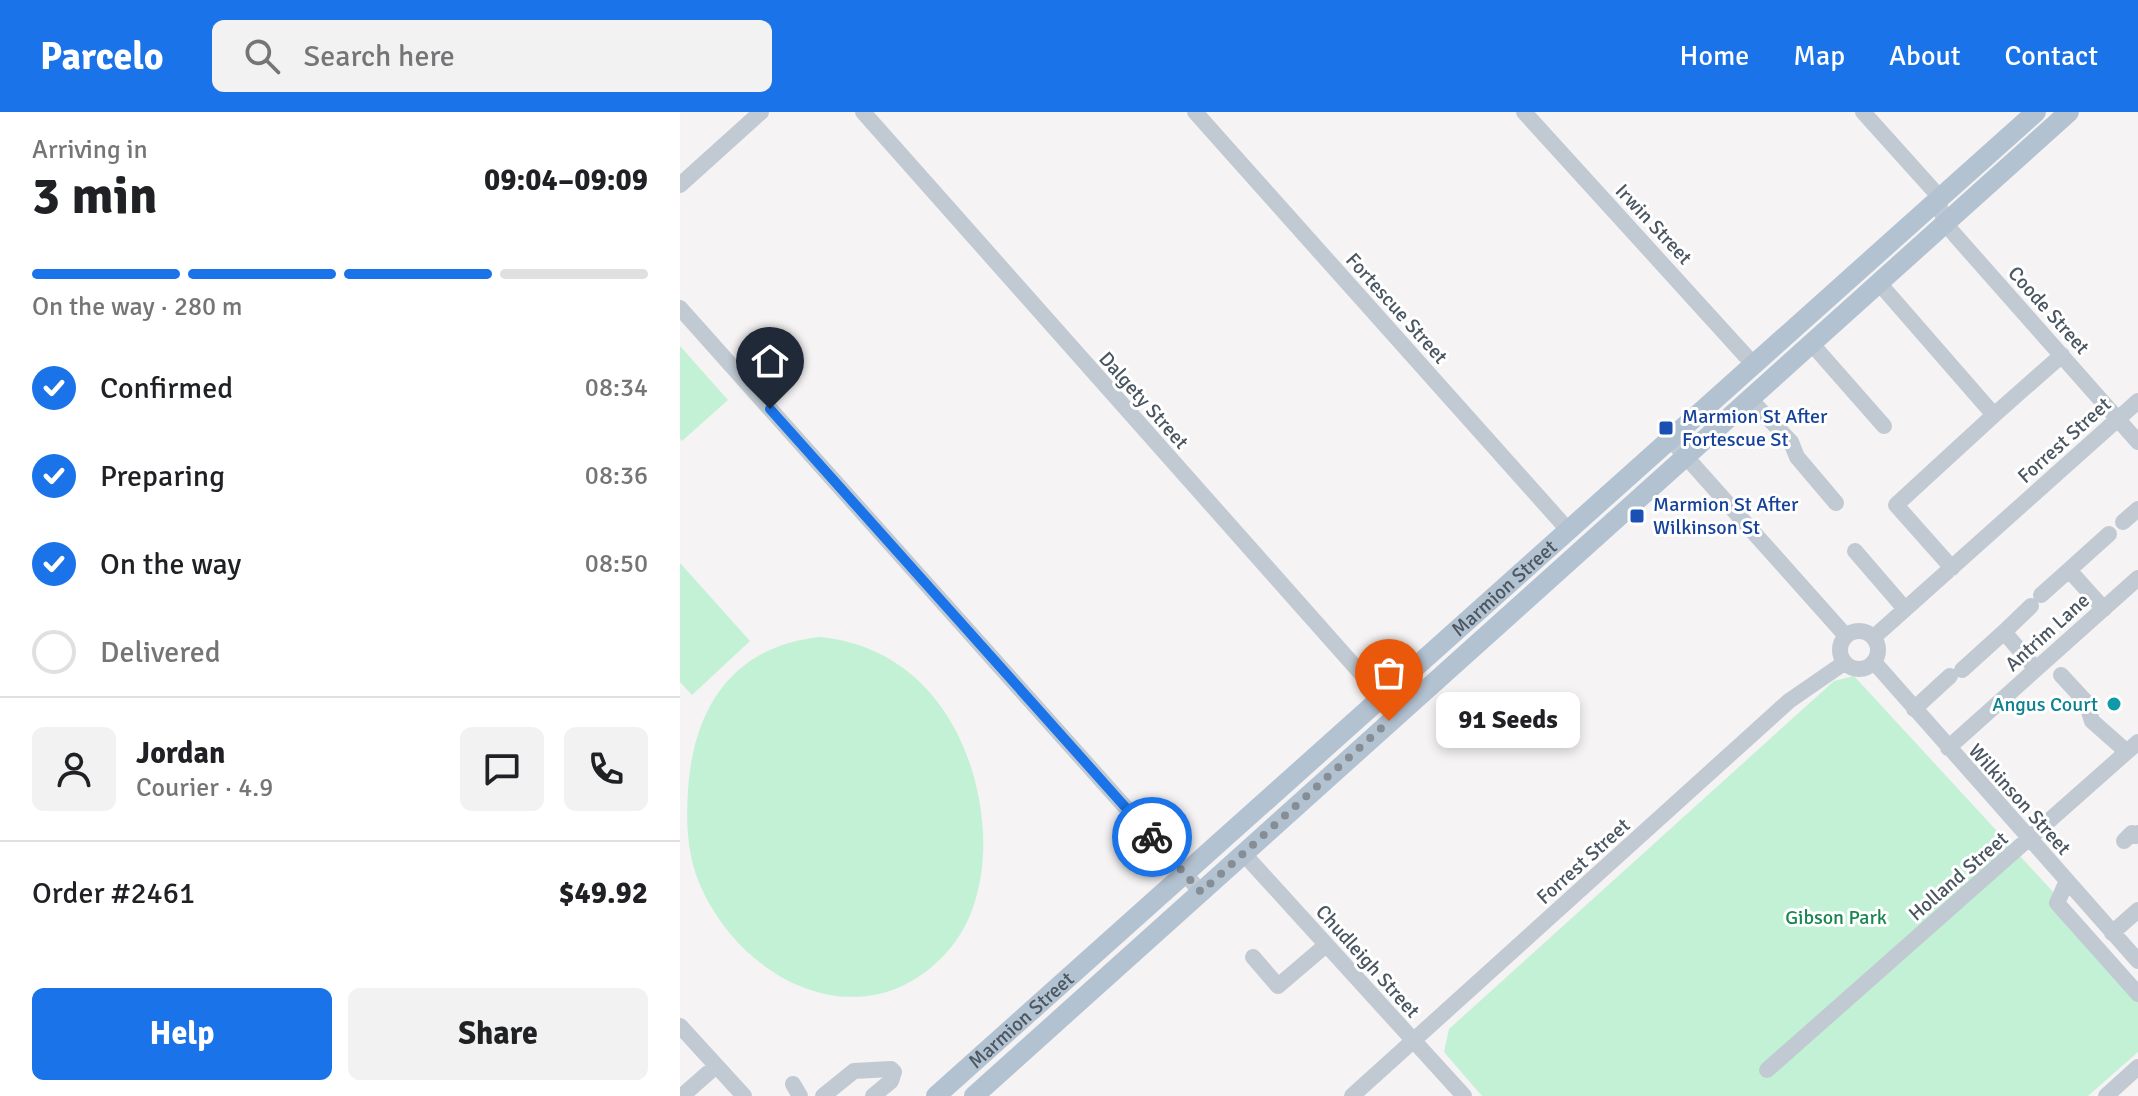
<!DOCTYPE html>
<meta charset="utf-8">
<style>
:root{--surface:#fff;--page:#f2f2f2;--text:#202124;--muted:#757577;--line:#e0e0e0;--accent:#1a73e8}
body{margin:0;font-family:Signika,sans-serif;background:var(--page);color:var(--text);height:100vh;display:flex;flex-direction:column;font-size:30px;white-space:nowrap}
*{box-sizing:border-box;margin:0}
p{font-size:26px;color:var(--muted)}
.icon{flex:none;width:44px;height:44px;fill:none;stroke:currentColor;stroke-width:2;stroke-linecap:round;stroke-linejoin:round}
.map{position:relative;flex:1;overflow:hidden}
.sheet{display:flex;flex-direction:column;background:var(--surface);width:680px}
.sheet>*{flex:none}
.pin{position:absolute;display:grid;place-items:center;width:68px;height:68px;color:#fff;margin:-82px -34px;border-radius:50% 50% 50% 0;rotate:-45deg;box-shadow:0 0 8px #0007}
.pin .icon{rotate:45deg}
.courier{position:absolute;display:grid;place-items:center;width:80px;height:80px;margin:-40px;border:6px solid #1a73e8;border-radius:50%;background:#fff;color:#222;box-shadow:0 2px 10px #0007}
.bubble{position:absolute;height:56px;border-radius:12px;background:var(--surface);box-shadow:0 4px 12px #0003;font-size:26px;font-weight:800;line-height:56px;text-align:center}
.headline em{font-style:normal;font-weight:800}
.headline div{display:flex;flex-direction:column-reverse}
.headline{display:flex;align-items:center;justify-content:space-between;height:136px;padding:0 32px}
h1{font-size:52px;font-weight:800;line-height:60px}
.bar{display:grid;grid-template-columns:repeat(4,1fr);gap:12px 8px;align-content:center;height:96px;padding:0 32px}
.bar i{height:10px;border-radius:6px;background:var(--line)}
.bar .active{background:var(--accent)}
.bar p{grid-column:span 4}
.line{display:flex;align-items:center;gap:20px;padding:0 32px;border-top:2px solid var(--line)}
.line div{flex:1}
.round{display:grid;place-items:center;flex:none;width:84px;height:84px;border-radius:12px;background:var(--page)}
ol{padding:0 32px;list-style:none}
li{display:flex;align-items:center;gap:24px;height:88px}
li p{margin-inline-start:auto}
li .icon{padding:8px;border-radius:50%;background:var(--accent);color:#fff;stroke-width:4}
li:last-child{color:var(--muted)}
li i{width:44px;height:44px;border:4px solid var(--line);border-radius:50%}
.button{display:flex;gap:16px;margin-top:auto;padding:16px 32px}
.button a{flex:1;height:92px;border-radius:12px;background:var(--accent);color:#fff;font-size:32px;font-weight:800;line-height:92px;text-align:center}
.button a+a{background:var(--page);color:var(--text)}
header{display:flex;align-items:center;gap:48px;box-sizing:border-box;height:112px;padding:0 40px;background:var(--accent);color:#fff}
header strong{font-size:38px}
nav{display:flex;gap:44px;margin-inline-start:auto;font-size:28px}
.search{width:560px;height:72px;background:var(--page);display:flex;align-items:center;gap:20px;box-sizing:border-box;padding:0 28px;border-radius:12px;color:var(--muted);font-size:30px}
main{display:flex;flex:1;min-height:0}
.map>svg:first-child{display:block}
</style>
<header>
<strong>Parcelo</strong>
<div class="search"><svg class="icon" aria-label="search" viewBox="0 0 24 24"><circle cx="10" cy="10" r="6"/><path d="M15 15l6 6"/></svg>Search here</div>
<nav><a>Home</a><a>Map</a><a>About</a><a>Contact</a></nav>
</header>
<main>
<section class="sheet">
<div class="headline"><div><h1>3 min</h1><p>Arriving in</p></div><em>09:04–09:09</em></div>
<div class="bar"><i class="active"></i><i class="active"></i><i class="active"></i><i></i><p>On the way · 280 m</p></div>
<ol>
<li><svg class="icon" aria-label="check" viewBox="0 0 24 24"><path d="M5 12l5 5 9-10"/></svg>Confirmed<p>08:34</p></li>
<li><svg class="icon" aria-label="check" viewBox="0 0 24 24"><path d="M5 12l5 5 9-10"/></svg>Preparing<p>08:36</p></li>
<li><svg class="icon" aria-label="check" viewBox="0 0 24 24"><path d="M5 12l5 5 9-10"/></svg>On the way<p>08:50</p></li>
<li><i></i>Delivered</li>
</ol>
<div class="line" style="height:144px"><a class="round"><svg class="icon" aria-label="person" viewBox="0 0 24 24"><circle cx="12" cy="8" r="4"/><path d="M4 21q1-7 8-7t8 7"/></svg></a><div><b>Jordan</b><p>Courier · 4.9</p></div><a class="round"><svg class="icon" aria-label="chat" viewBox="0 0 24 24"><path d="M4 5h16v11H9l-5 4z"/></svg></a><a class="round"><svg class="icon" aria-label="phone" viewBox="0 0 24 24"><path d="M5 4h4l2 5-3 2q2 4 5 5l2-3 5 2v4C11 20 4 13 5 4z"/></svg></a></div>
<div class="line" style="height:104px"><div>Order #2461</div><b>$49.92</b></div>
<div class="button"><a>Help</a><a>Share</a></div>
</section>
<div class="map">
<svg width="1458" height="984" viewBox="0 0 1458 984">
<rect width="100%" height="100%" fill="#f5f3f3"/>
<!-- green -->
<path fill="#c3f1d5" d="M0 234 48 288 2 329 0 327Z
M0 451 70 529 12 583 0 570Z
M140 525C243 535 297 624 303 720 305 759 297 803 272 834 191 934 60 873 18 768 7 740 6 708 8 679 13 596 53 534 140 525Z
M1174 564 1458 872V940L1408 984H802L764 940 769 917 1154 569Z"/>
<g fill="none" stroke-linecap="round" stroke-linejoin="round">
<!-- minor -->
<path stroke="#c1cad2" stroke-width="16" d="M183 0 717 602
M515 0 889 419
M844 0 1074 253
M1183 0 1255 80 1265 111 1275 123 1458 330
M0 73 81 0
M1199 171 1314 303 1216 393 1272 456
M0 196 521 780
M1131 231 1204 314
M1069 286 1111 330 1117 345 1156 391
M1314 303 1382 243
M991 328 1166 524
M1443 410 1458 397
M1175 439 1225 497
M1361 483 1389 458
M1351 494 1324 520 1356 557
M1424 497 1389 458 1429 422
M1160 538a19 19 0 1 1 38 0a19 19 0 1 1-38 0Z
M1194 525 1458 289
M1194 550 1458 849
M1282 558 1324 520
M1381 563 1406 590 1412 609 1447 640
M1234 597 1270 564
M1268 636 1458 466
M1444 729 1452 721 1455 724 1458 721
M563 741 784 984
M1387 769 1377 791 1458 882
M1432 821 1458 798
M573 845 598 874 646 833
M0 914 64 984
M1087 958 1458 630
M113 972 120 984
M2 984 36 954
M143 984 174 959 211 957 214 960 211 969 193 984
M672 984 1109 589 1164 551
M1426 984 1458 955"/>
<!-- major -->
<g stroke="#b3c2d1" stroke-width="20">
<path id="s1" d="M256 984 1356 0"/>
<path d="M294 984 1389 0"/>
</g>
</g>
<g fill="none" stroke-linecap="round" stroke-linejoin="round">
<!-- done -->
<path stroke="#868d94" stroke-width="8" stroke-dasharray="0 14.4" d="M472 725 521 780 709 609"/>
<!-- route -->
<path stroke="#1a73e8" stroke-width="10" d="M90 297 472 725"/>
</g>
<!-- markers -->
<g fill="#1a4fb4" stroke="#fff" stroke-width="3">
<rect x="978" y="308" width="16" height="16" rx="4"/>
<rect x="949" y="396" width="16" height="16" rx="4"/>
</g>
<circle fill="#0f9aa8" stroke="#fff" stroke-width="3" cx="1434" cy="592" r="8"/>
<g text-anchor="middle" stroke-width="6" stroke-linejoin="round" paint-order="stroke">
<!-- street labels -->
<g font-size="20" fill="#4a5661" stroke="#fff">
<text transform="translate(974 112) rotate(47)" y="7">Irwin Street</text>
<text transform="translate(717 196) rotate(48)" y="7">Fortescue Street</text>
<text transform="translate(1369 198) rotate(48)" y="7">Coode Street</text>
<text transform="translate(464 288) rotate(48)" y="7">Dalgety Street</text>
<text transform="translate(1384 328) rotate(-42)" y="7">Forrest Street</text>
<text dy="7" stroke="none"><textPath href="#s1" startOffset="762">Marmion Street</textPath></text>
<text transform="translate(1367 520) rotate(-42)" y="7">Antrim Lane</text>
<text transform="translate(1340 687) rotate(48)" y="7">Wilkinson Street</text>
<text transform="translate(903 749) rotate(-42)" y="7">Forrest Street</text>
<text transform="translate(1278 764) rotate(-41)" y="7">Holland Street</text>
<text transform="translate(688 849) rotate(48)" y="7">Chudleigh Street</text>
<text dy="7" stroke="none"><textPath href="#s1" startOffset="114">Marmion Street</textPath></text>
</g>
<!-- transit labels -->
<g font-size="20" fill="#164399" stroke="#fff" text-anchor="start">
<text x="1002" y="311">Marmion St After<tspan x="1002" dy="23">Fortescue St</tspan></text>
<text x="973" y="399">Marmion St After<tspan x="973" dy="23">Wilkinson St</tspan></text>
</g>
<!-- culture labels -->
<g font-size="20" fill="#0d838f" stroke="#fff" text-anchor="end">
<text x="1418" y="599">Angus Court</text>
</g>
<!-- park labels -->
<g font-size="20" fill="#17864f" stroke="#fff">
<text x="1156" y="812">Gibson Park</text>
</g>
</g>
</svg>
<div class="pin" style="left:709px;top:609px;background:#ea580c"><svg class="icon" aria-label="bag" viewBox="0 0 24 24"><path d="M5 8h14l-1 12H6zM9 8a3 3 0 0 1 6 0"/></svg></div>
<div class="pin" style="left:90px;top:297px;background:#1f2937"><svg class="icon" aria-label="home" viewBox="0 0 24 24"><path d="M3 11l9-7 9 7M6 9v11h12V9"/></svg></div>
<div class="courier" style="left:472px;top:725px"><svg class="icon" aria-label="bike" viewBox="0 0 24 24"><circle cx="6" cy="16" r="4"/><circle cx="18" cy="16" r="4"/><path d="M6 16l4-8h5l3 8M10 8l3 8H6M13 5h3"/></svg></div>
<div class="bubble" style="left:756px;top:580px;width:144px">91 Seeds</div>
</div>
</main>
